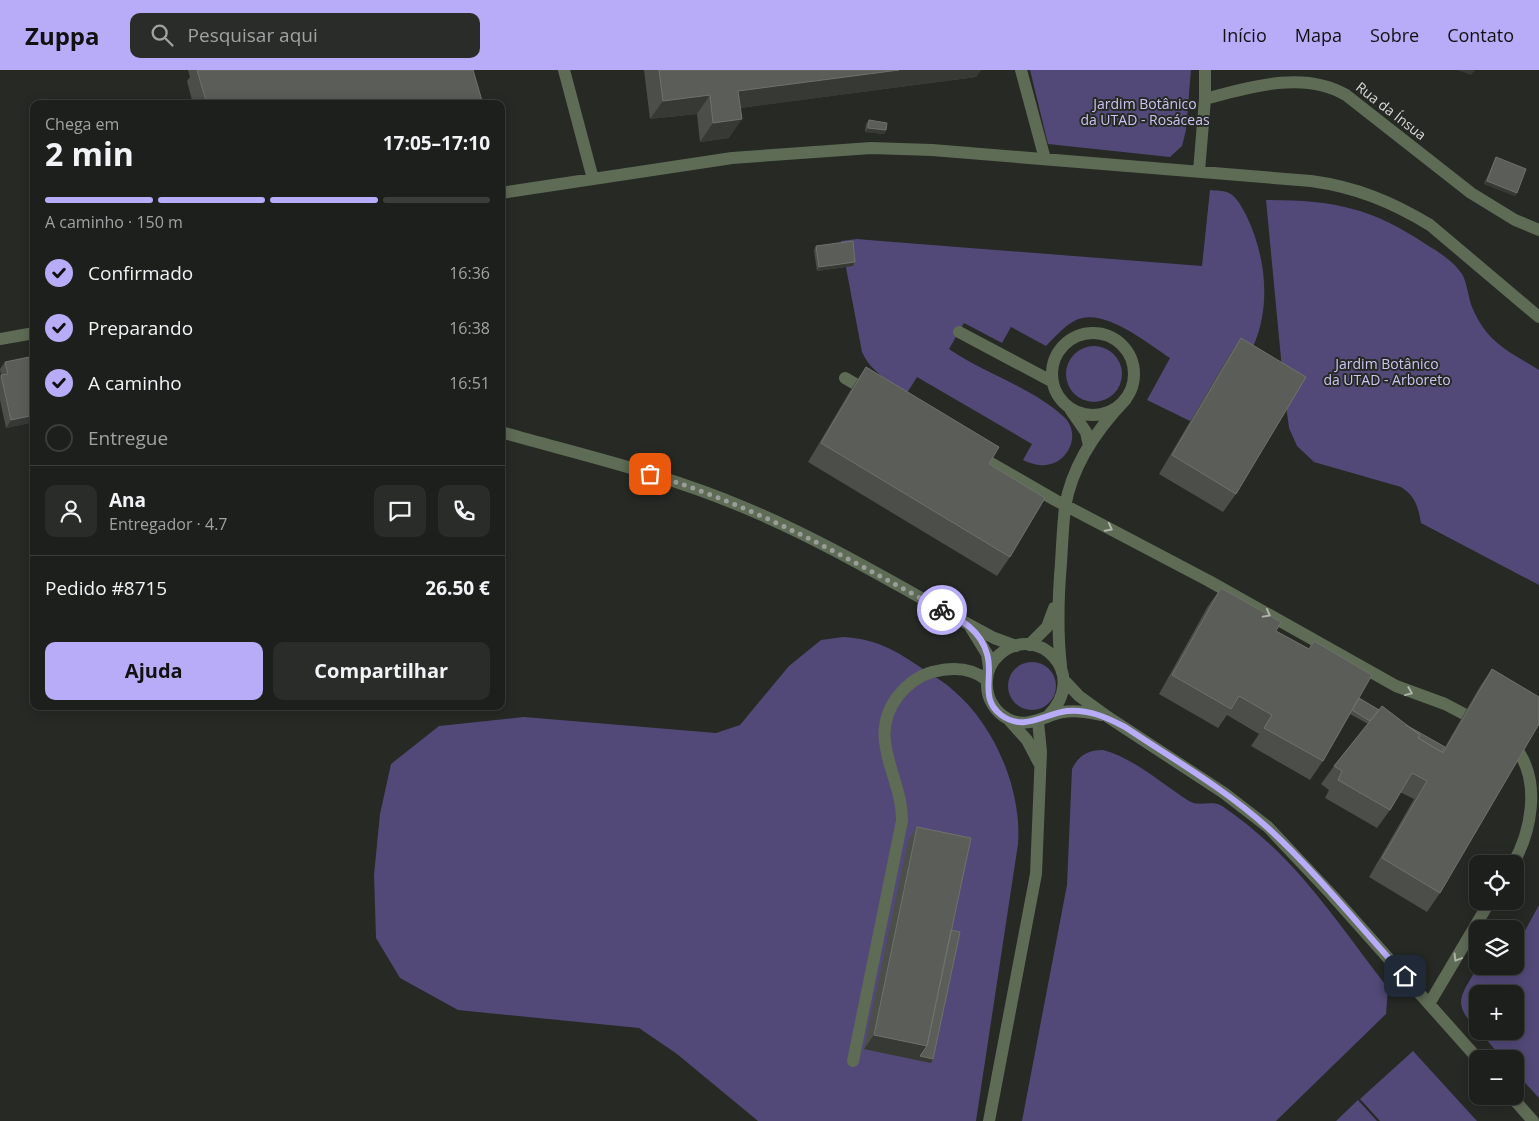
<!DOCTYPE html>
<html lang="pt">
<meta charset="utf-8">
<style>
:root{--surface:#1c1f1b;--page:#292c28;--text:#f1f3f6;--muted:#a0a2a3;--line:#3a3d3a;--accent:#b8abf7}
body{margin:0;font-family:"Open Sans",sans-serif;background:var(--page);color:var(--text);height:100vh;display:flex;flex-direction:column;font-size:19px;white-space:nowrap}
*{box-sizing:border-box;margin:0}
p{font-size:16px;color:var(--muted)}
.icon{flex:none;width:28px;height:28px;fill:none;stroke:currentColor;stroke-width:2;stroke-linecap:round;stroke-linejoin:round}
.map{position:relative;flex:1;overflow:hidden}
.sheet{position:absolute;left:30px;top:30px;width:475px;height:610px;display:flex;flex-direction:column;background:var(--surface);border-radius:10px;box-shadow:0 2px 12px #0003,0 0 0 1px var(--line)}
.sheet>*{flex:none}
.controls{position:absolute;left:1469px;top:785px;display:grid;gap:10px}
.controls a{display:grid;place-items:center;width:55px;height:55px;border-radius:10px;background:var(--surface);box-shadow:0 2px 12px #0003,0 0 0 1px var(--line);font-size:25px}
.pin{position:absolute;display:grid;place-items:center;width:42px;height:42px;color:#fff;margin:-21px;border-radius:10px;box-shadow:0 2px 8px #0006}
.courier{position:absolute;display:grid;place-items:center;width:50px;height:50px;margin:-25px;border:4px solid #b8abf7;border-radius:50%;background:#fff;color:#222;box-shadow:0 1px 6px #0007}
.overview em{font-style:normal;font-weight:700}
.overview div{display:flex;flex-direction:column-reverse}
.overview{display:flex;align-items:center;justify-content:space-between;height:85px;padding:0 15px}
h1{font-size:32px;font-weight:700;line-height:38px}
.bar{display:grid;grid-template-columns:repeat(4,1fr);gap:8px 5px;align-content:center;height:60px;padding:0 15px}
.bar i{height:6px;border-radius:4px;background:var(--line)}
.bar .on{background:var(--accent)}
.bar p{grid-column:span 4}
.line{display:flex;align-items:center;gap:12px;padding:0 15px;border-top:1px solid var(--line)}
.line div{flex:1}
.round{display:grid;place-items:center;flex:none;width:52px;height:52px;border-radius:10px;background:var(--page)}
ol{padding:0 15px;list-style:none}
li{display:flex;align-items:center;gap:15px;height:55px}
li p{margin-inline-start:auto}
li .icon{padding:5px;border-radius:50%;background:var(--accent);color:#111;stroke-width:4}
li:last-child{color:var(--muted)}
li i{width:28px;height:28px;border:2px solid var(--line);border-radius:50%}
.cta{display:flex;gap:10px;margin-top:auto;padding:10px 15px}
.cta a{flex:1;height:58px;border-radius:10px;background:var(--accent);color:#111;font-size:20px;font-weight:700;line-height:58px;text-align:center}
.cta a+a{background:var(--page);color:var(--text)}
header{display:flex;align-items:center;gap:30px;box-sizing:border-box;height:70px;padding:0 25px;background:var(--accent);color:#111}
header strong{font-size:24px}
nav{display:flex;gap:28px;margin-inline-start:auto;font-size:18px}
.search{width:350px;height:45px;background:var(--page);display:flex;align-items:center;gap:12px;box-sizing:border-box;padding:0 18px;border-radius:10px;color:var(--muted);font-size:19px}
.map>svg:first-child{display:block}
</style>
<header>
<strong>Zuppa</strong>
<div class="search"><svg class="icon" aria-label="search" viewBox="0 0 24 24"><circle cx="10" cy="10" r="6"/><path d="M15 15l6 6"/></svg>Pesquisar aqui</div>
<nav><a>Início</a><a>Mapa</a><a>Sobre</a><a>Contato</a></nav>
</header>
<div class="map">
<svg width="1539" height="1051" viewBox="0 0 1539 1051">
<rect width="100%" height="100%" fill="#262924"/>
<!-- green -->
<path fill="#524978" d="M1030 0H1191L1186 60 1182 76 1170 87 1048 74Z
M1210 120C1216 121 1223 120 1229 123 1237 127 1243 139 1247 147 1265 185 1271 232 1255 272 1241 303 1213 327 1190 351L1147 330 1170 288C1147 273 1104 237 1076 250 1064 256 1055 267 1046 276L1011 257 1002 273 964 253 949 279C985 304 1032 317 1064 347 1082 364 1068 394 1045 395 1037 396 1030 393 1023 390L1032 374 917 307 907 323C889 311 871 302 862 282L841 171 857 169 881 171 1202 196Z
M1266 130C1332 130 1371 137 1427 175 1439 182 1454 192 1462 204 1467 212 1468 227 1472 237 1487 273 1507 280 1539 300V515L1421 453C1418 436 1415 426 1401 417L1314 392 1297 376 1289 358 1284 320Z
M1066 304a28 28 0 1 1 56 0a28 28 0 1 1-56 0Z
M843 567C877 569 895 580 923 599 933 606 945 612 954 621 995 656 1022 720 1018 774L976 1051H758L677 984 639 958 458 940 400 908 376 868 374 805 380 744 391 694 439 656 524 647 716 663 740 655 789 596 821 570Z
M1008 616a24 24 0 1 1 48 0a24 24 0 1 1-48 0Z
M1103 680C1134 688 1162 714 1189 731 1198 737 1212 730 1222 736 1295 785 1335 850 1388 918L1386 944 1276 1051H1022L1067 815 1072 699C1079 685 1088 680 1103 680Z
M1539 835V1028L1515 1002V989H1503L1479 961H1515V924H1478L1477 960C1451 931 1461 927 1478 896H1515V868H1521Z
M1413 981 1477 1051H1380L1360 1029Z
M1358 1030 1377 1051H1336Z"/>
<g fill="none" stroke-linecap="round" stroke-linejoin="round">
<!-- minor -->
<path stroke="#5e6b55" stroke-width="12" d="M564 0 593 109
M1021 0 1045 89
M1205 29C1250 17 1304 0 1346 25L1471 123 1515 150 1539 160
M1199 101 1205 29V0
M501 123 732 88 871 78 932 80 1311 111C1356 117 1392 132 1430 155L1539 247
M959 262 1053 312
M1052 304a41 41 0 1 1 82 0a41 41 0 1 1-82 0Z
M0 269 34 263
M845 308 869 322
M1070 339 1086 362 1089 376
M501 362C582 385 666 404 743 437 830 473 911 524 994 568L1016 576
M977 385 1055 430 1209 511 1396 616 1445 634 1464 644
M971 558 987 584 989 598
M1029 575 1047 557 1054 538
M1061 596C1057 561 1058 528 1061 493 1062 475 1063 455 1065 437 1072 395 1098 358 1126 329
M1064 610 1079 626 1108 647 1224 723 1268 757 1331 824 1478 989
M1048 646C1090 604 1038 552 1000 584 991 592 986 603 987 615 987 629 995 642 1008 649 1027 659 1044 646 1063 642 1075 640 1088 642 1101 645
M1009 650 1027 670 1039 693
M1513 794C1532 760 1539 715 1520 684
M1429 934 1490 831
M853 991 902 751C903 707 865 669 898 626 907 615 918 606 932 602 951 597 971 597 987 610
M1511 1026 1533 1051
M989 1051 1036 804 1041 682 1038 651"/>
</g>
<!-- wall -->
<path fill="#4c4f49" d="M188 0H473L483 34H193L187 11 190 7Z
M644 0H981L976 7 740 38 729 68 700 72 697 44 650 49Z
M869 50 886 60 884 64 865 62 866 54Z
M1496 87 1517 123 1515 126 1484 114 1494 91Z
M816 176 855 192 853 196 817 201 814 180Z
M1241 268 1236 424 1223 442 1159 404 1228 287Z
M5 292 34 352 6 358 0 330V307L1 305 0 299Z
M866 297 989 394 1010 487 997 506 808 392 853 316Z
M1221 518 1276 561 1309 579 1314 571 1359 628 1445 677 1479 618 1492 599 1440 823 1427 842 1369 807 1414 729 1400 722 1390 740 1377 758 1325 728 1329 720 1321 714 1334 696 1368 654 1350 644 1323 691 1310 710 1251 676 1259 664 1227 645 1218 658 1159 624 1208 536Z
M917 757 951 860 931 993 864 979 908 771Z"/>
<!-- shaded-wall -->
<path fill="#363934" d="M899 0H981L976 7 725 40 738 21Z
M1457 0H1475L1471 5Z
M710 25 697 44 650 49 663 31Z
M742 49 729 68 700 72 713 53Z
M868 58 886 60 884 64 865 62Z
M1487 111 1517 123 1515 126 1484 114Z
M855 192 853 196 817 201 819 197Z
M34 345V352L6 358 11 350Z
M874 965 927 976 933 989 931 993 864 979Z"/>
<!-- building -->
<path fill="#5b5e58" stroke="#6f716c" d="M197 0H473L483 34H207Z
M659 0H899L738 21 742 49 713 53 710 25 663 31Z
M869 50 887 53 886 60 868 58Z
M1496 87 1526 99 1517 123 1487 111Z
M853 171 855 192 819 197 816 176Z
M1241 268 1306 307 1236 424 1172 385Z
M34 286V345L11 350 1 305 8 304 5 292Z
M866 297 999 377 989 394 1045 428 1010 487 821 373Z
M1221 518 1281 552 1276 561 1309 579 1314 571 1372 605 1323 691 1264 658 1272 645 1239 626 1231 639 1172 605Z
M1492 599 1539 627V654L1440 823 1382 788 1427 711 1412 703 1390 740 1338 710 1342 701 1334 696 1382 636 1420 665 1418 668 1443 683Z
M1359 628 1379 640 1370 651 1352 640Z
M1406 655 1445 677 1442 682 1418 668 1420 665Z
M917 757 971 768 927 976 874 965Z
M951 860 960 862 933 989 920 986 927 976Z"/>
<!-- one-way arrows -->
<defs><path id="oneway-chevron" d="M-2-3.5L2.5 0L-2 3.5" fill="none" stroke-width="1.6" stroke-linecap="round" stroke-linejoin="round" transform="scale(1.25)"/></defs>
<g stroke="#aeb4aa">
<use href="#oneway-chevron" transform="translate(1109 458) rotate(28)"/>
<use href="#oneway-chevron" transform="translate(1267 544) rotate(29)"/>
<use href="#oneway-chevron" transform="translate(1409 622) rotate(22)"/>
<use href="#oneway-chevron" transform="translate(1457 888) rotate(121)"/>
</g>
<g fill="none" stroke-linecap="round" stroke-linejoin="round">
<!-- done -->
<path stroke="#9a9d99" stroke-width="5" stroke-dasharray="0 9" d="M650 404C757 436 845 487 942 540"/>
<!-- route -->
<path stroke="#b8abf7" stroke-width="6" d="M942 540C962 550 981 561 987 584 994 606 979 628 1001 645 1024 662 1043 644 1067 641 1088 639 1106 647 1125 657 1173 689 1225 719 1268 758 1317 803 1360 857 1405 906"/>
</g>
<g text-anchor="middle" stroke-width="4" stroke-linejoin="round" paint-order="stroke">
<!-- park labels -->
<g font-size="14" fill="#ccc5f6" stroke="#262924">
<text x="1145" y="39">Jardim Botânico<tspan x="1145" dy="16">da UTAD - Rosáceas</tspan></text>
<text x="1387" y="299">Jardim Botânico<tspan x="1387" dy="16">da UTAD - Arboreto</tspan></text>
</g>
<!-- street labels -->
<g font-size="14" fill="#d9dbd8" stroke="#262924">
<text transform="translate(1391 41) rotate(38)" y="5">Rua da Ínsua</text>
</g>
</g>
</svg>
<div class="controls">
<a><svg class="icon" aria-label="locate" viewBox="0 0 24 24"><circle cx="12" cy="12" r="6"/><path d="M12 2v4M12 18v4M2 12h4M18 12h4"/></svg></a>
<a><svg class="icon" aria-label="layers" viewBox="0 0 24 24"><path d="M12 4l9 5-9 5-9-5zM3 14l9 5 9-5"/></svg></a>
<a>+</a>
<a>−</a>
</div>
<div class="pin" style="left:650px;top:404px;background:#ea580c"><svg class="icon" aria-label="bag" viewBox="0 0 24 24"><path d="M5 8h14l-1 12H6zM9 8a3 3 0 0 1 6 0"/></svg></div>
<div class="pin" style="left:1405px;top:906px;background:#1f2937"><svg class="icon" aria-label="home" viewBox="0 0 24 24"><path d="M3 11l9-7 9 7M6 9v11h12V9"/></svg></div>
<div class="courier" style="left:942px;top:540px"><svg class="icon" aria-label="bike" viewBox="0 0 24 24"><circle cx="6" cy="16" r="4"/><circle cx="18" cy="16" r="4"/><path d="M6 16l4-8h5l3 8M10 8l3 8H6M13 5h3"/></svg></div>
<section class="sheet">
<div class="overview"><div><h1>2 min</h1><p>Chega em</p></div><em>17:05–17:10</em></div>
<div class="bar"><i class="on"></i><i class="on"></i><i class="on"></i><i></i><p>A caminho · 150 m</p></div>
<ol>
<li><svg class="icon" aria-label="check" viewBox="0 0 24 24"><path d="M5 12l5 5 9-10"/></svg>Confirmado<p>16:36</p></li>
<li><svg class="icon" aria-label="check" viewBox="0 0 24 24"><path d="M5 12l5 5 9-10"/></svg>Preparando<p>16:38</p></li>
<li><svg class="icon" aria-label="check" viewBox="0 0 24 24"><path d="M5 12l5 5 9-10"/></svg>A caminho<p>16:51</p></li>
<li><i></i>Entregue</li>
</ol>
<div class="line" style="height:90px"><a class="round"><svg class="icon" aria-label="person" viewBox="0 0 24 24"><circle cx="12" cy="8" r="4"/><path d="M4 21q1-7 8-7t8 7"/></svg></a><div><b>Ana</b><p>Entregador · 4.7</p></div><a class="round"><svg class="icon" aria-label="chat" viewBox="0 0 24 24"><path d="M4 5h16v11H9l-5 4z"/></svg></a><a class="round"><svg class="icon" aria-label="phone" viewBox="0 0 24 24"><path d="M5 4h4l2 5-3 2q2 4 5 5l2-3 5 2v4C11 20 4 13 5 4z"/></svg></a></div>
<div class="line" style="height:65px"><div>Pedido #8715</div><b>26.50 €</b></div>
<div class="cta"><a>Ajuda</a><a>Compartilhar</a></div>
</section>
</div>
